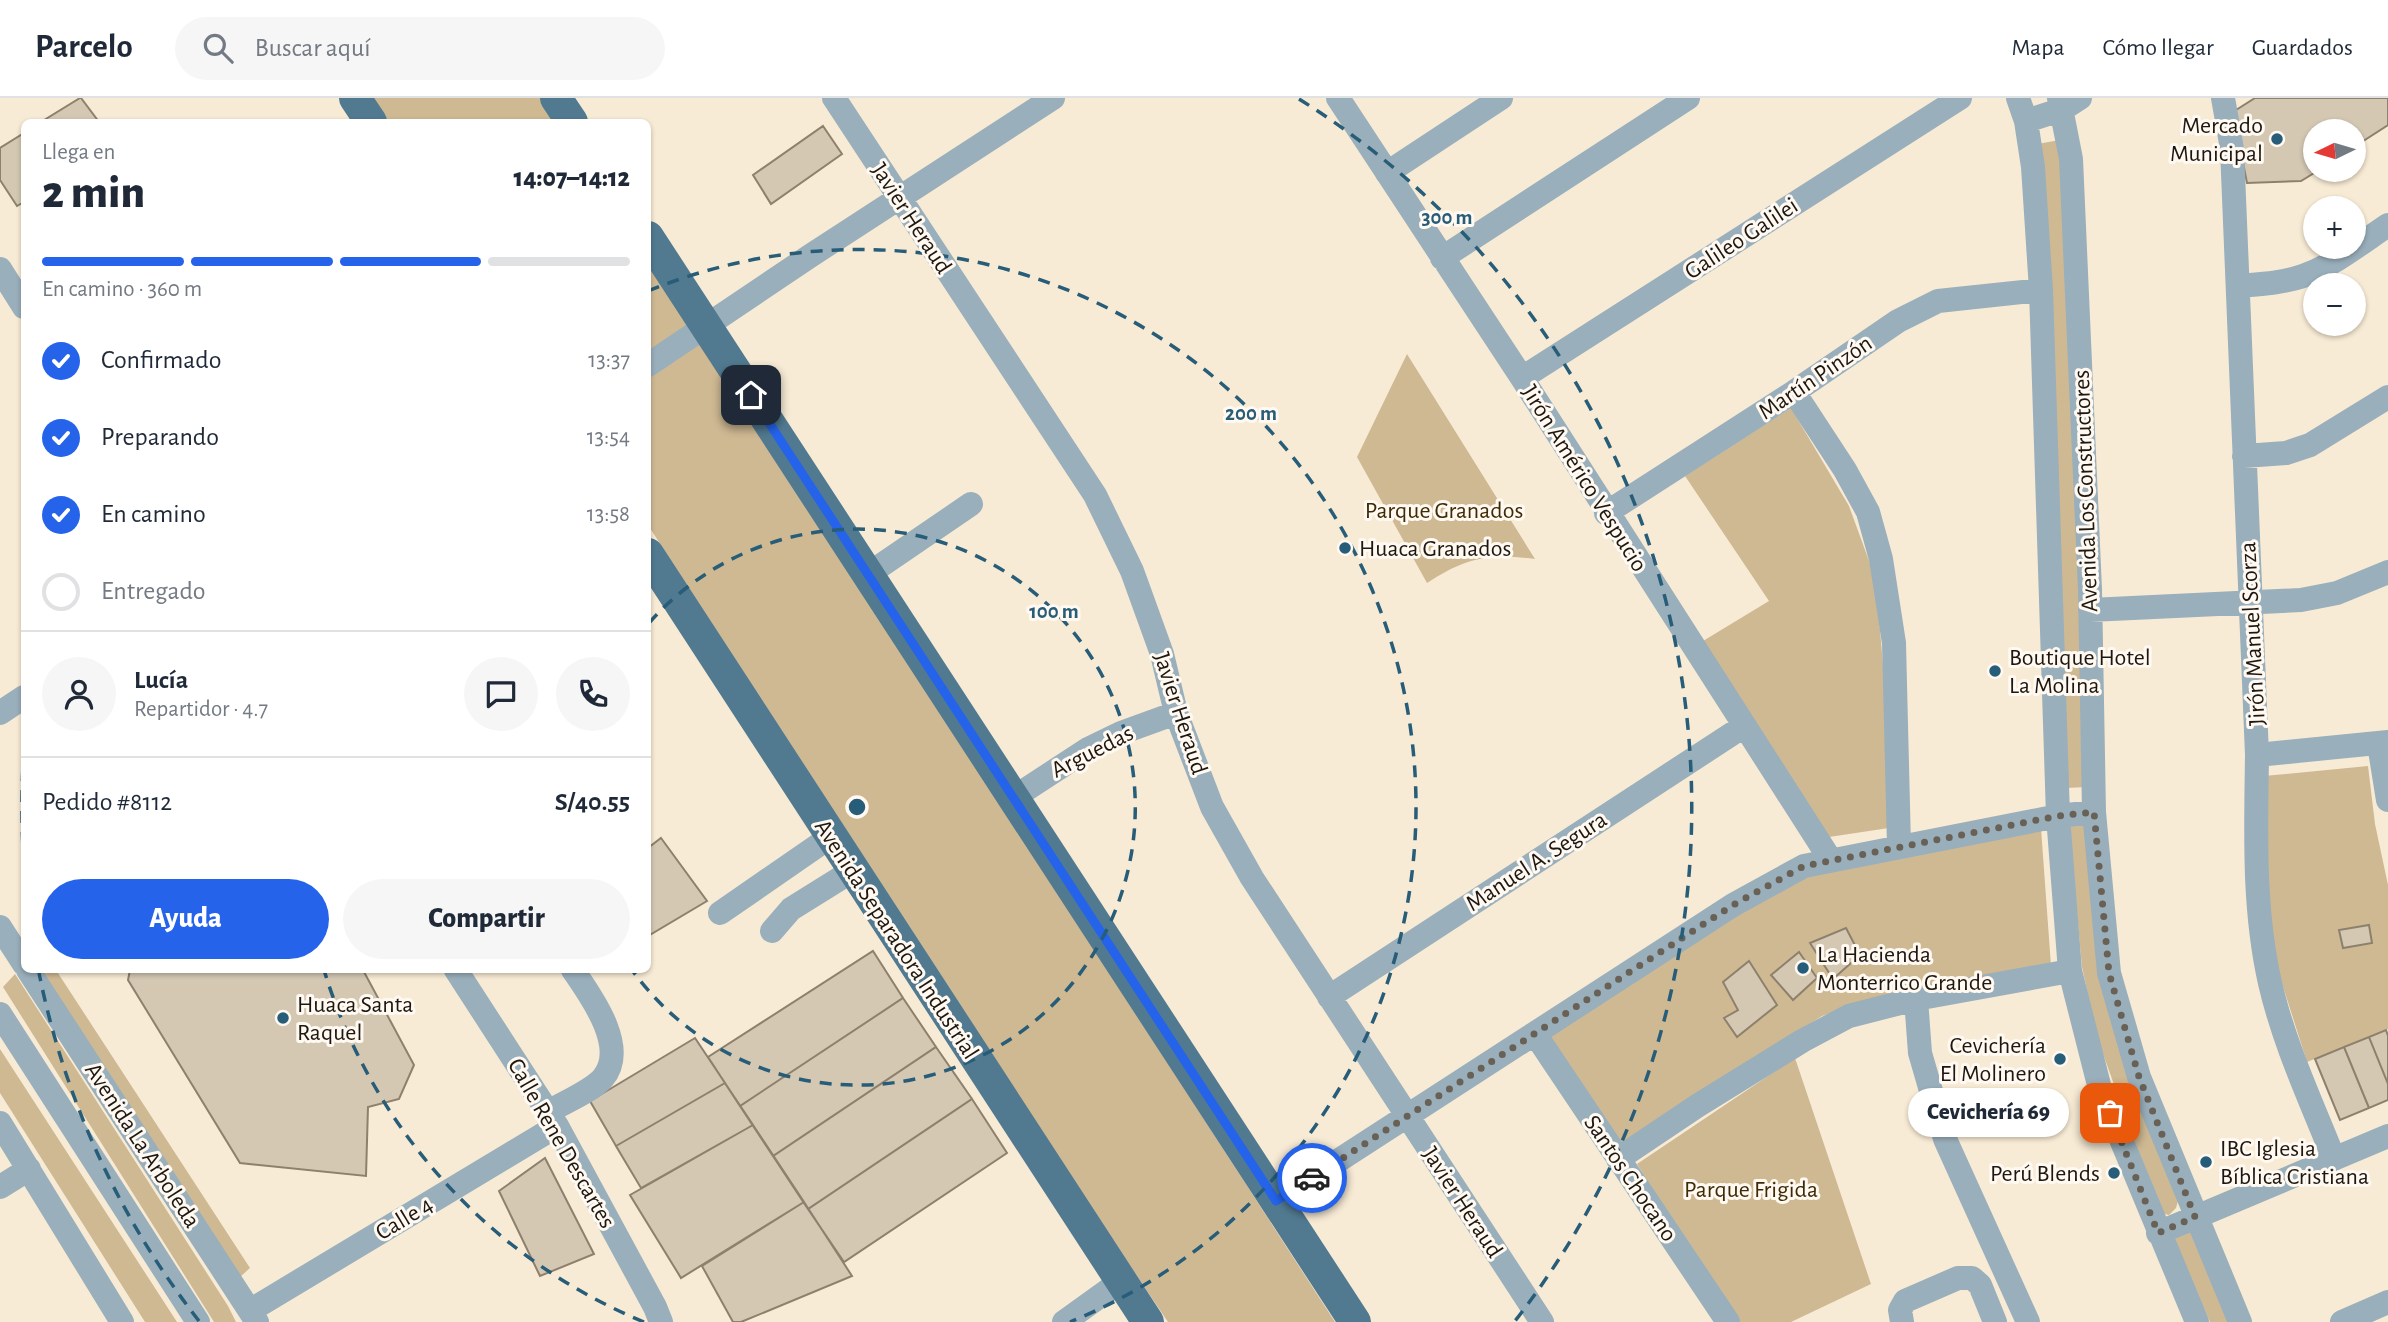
<!DOCTYPE html>
<html lang="es">
<meta charset="utf-8">
<style>
:root{--surface:#fff;--page:#f6f6f7;--text:#1f2937;--muted:#747a83;--line:#e0e1e3;--accent:#2563eb}
body{margin:0;font-family:"Alegreya Sans",sans-serif;background:var(--page);color:var(--text);height:100vh;display:flex;flex-direction:column;font-size:26px;white-space:nowrap}
*{box-sizing:border-box;margin:0}
p{font-size:23px;color:var(--muted)}
.icon{flex:none;width:38px;height:38px;fill:none;stroke:currentColor;stroke-width:2;stroke-linecap:round;stroke-linejoin:round}
.map{position:relative;flex:1;overflow:hidden}
.details{position:absolute;left:21px;top:21px;width:630px;height:854px;display:flex;flex-direction:column;background:var(--surface);border-radius:10px;box-shadow:0 2px 5px #0004}
.details>*{flex:none}
.needle{width:46px;rotate:265deg}
.buttons{position:absolute;left:2303px;top:21px;display:grid;gap:14px}
.buttons a{display:grid;place-items:center;width:63px;height:63px;border-radius:50%;background:var(--surface);box-shadow:0 2px 5px #0004;font-size:35px}
.pin{position:absolute;display:grid;place-items:center;width:60px;height:60px;color:#fff;margin:-30px;border-radius:14px;box-shadow:0 4px 10px #0006}
.courier{position:absolute;display:grid;place-items:center;width:70px;height:70px;margin:-35px;border:5px solid #2563eb;border-radius:50%;background:#fff;color:#222;box-shadow:0 2px 9px #0007}
.bubble{position:absolute;height:49px;border-radius:24px;background:var(--surface);box-shadow:0 2px 5px #0004;font-size:23px;font-weight:800;line-height:49px;text-align:center}
.summary em{font-style:normal;font-weight:800}
.summary div{display:flex;flex-direction:column-reverse}
.summary{display:flex;align-items:center;justify-content:space-between;height:119px;padding:0 21px}
h1{font-size:46px;font-weight:800;line-height:52px}
.bar{display:grid;grid-template-columns:repeat(4,1fr);gap:10px 7px;align-content:center;height:84px;padding:0 21px}
.bar i{height:9px;border-radius:5px;background:var(--line)}
.bar .selected{background:var(--accent)}
.bar p{grid-column:span 4}
.line{display:flex;align-items:center;gap:18px;padding:0 21px;border-top:2px solid var(--line)}
.line div{flex:1}
.round{display:grid;place-items:center;flex:none;width:74px;height:74px;border-radius:37px;background:var(--page)}
ol{padding:0 21px;list-style:none}
li{display:flex;align-items:center;gap:21px;height:77px}
li p{margin-inline-start:auto}
li .icon{padding:7px;border-radius:50%;background:var(--accent);color:#fff;stroke-width:4}
li:last-child{color:var(--muted)}
li i{width:38px;height:38px;border:4px solid var(--line);border-radius:50%}
.action{display:flex;gap:14px;margin-top:auto;padding:14px 21px}
.action a{flex:1;height:80px;border-radius:42px;background:var(--accent);color:#fff;font-size:28px;font-weight:800;line-height:80px;text-align:center}
.action a+a{background:var(--page);color:var(--text)}
header{display:flex;align-items:center;gap:42px;box-sizing:border-box;height:98px;padding:0 35px;background:var(--surface);border-bottom:2px solid var(--line)}
header strong{font-size:33px}
nav{display:flex;gap:38px;margin-inline-start:auto;font-size:24px}
.search{width:490px;height:63px;background:var(--page);display:flex;align-items:center;gap:18px;box-sizing:border-box;padding:0 24px;border-radius:38px;color:var(--muted);font-size:26px}
.map>svg:first-child{display:block}
</style>
<header>
<strong>Parcelo</strong>
<div class="search"><svg class="icon" aria-label="search" viewBox="0 0 24 24"><circle cx="10" cy="10" r="6"/><path d="M15 15l6 6"/></svg>Buscar aquí</div>
<nav><a>Mapa</a><a>Cómo llegar</a><a>Guardados</a></nav>
</header>
<div class="map">
<svg width="2388" height="1224" viewBox="0 0 2388 1224">
<rect width="100%" height="100%" fill="#f8ebd5"/>
<!-- green -->
<path fill="#cfb993" d="M369 0H543L559 24H385Z
M2060 42 2087 689 2066 690 2037 46Z
M648 161 1335 1224H1168L998 972 648 427Z
M1407 256 1535 461C1489 455 1465 460 1427 485L1357 359Z
M1791 310 1849 408 1872 471 1878 508 1884 579 1889 730 1829 739 1703 543 1769 503 1685 378Z
M2368 668 2375 726 2388 787V931L2307 964 2280 879 2269 823 2264 678Z
M2085 725 2101 861 2178 1103 2176 1110 2169 1117 2160 1115 2097 939 2082 869 2069 728Z
M2041 730 2051 868 1855 907 1822 918 1619 1048 1546 940 1735 816 1814 774Z
M47 872H56L250 1170 240 1179 42 877Z
M15 876 228 1208 236 1224H214L3 889Z
M0 951 177 1224H145L0 995Z
M1795 960 1871 1186 1791 1224H1734L1637 1066Z
M2189 1130 2231 1224H2210L2171 1136Z"/>
<!-- building -->
<path fill="#d4c8b3" stroke="#8d816d" stroke-width="2" d="M81 0 99 24H41L80 0Z
M2255 0H2388V27L2354 49V33H2315V72H2319L2301 83 2247 85 2233 14Z
M823 28 842 56 771 106 753 77Z
M24 35V104L17 108 0 82V50Z
M661 740 707 803 648 838V750Z
M2369 827 2372 845 2343 850 2339 832Z
M1846 830 1860 857 1833 881 1810 845Z
M873 853 903 900 740 1008 708 959Z
M1799 854 1817 880 1793 902 1771 877Z
M1749 863 1777 907 1737 939 1724 920 1738 912 1723 884Z
M130 872H363L414 967 399 1001 368 1009 366 1078 240 1065 128 882Z
M903 900 936 949 773 1058 740 1008Z
M2386 932 2388 938V986L2369 939Z
M2369 939 2388 986V1002L2369 1010 2344 949Z
M695 940 725 985 616 1048 590 1003Z
M936 949 972 1001 808 1111 773 1058Z
M2344 949 2369 1010 2340 1022 2315 961Z
M725 985 753 1027 641 1090 616 1048Z
M972 1001 1007 1055 844 1164 808 1111Z
M753 1027 804 1104 681 1180 630 1097Z
M545 1060 594 1156 540 1178 499 1093Z
M804 1104 852 1178 741 1224H733L702 1168Z"/>
<g fill="none" stroke-linecap="round" stroke-linejoin="round">
<!-- minor -->
<path stroke="#99afbb" stroke-width="24" d="M834 0 1095 397 1132 473 1162 556 1176 615 1212 709 1252 780 1542 1224
M1338 0 1522 280 1830 761
M2018 0 2026 23 2033 69 2041 192 2058 718 2070 873 2100 991 2197 1224
M2059 0 2071 61 2090 492 2094 714 2109 875 2139 979 2240 1224
M2223 0 2232 51 2257 657C2256 733 2253 810 2270 885 2284 946 2311 1003 2334 1061
M2026 23 2063 11 2080 0
M1387 75 1501 0
M1442 160 1688 0
M0 171 24 209
M2238 188C2260 186 2282 185 2303 178 2334 167 2361 145 2388 127
M648 267 810 158 1053 0
M1522 280 1960 0
M1794 294 1845 372 1868 414 1881 461 1894 545 1899 748
M2244 358 2286 355 2310 347 2388 299
M1606 415 1794 294 1898 223 1938 203 2041 192
M867 477 971 406
M2090 512 2301 502 2337 495 2388 474
M0 615 24 599
M2379 646 2388 702
M2257 657 2388 644
M1013 700 1088 651 1121 635 1176 615
M720 815 830 739
M0 829 24 866
M772 833 791 811 852 773
M28 872 257 1224
M456 872 557 1028 655 1209 661 1224
M1329 899 1744 628
M1916 901 1920 955 1945 1041 2028 1224
M0 916 198 1224
M1535 936 1728 1224
M548 1014C563 1005 592 993 603 980 629 949 590 897 573 872
M0 1025 122 1224
M1618 1061 1697 1008 1802 943 1849 918 1916 901 2070 873
M0 1089 29 1071
M1276 1103 1733 807 1804 768 2058 718 2094 714
M2158 1135 2388 1038
M251 1212 557 1028
M1064 1224 1121 1183
M1902 1224 1900 1212 1905 1203 1958 1180H1972L1980 1187 1995 1224
M2342 1224 2388 1204"/>
<!-- major -->
<path stroke="#517a91" stroke-width="32" d="M355 0 371 24
M556 0 572 24
M648 139 1355 1224
M648 456 1148 1224"/>
</g>
<g fill="none" stroke-linecap="round" stroke-linejoin="round">
<!-- done -->
<path stroke="#696155" stroke-width="7" stroke-dasharray="0 12.6" d="M1312 1080 1733 807 1804 768 2058 718 2094 714 2109 875 2139 979 2195 1119 2158 1135 2110 1015"/>
<!-- route -->
<path stroke="#2563eb" stroke-width="9" d="M751 297 1276 1103 1312 1080"/>
</g>
<!-- distance rings -->
<g fill="none" stroke="#275d78" stroke-width="3.5" stroke-dasharray="12 9">
<path d="M649 525A278 278 0 1 1 632 872"/>
<path d="M644 1224A557 557 0 0 1 324 872M648 193A557 557 0 0 1 1070 1224"/>
<path d="M199 1223A835 835 0 0 1 39 875M24 767A835 835 0 0 1 24 651M1299 1A835 835 0 0 1 1515 1223"/>
</g>
<!-- markers -->
<g fill="#275d78" stroke="#fff9f1" stroke-width="2.5">
<circle cx="2277" cy="41" r="7"/>
<circle cx="1345" cy="450" r="7"/>
<circle cx="1995" cy="573" r="7"/>
<circle cx="1803" cy="870" r="7"/>
<circle cx="283" cy="920" r="7"/>
<circle cx="2060" cy="961" r="7"/>
<circle cx="2206" cy="1064" r="7"/>
<circle cx="2114" cy="1075" r="7"/>
</g>
<g text-anchor="middle" stroke-width="6" stroke-linejoin="round" paint-order="stroke">
<!-- poi labels -->
<g font-size="24" fill="#1c1710" stroke="#fff9f1" text-anchor="start">
<text x="2263" y="35" text-anchor="end">Mercado<tspan x="2263" dy="28">Municipal</tspan></text>
<text x="1359" y="458">Huaca Granados</text>
<text x="2009" y="567">Boutique Hotel<tspan x="2009" dy="28">La Molina</tspan></text>
<text x="1817" y="864">La Hacienda<tspan x="1817" dy="28">Monterrico Grande</tspan></text>
<text x="297" y="914">Huaca Santa<tspan x="297" dy="28">Raquel</tspan></text>
<text x="2046" y="955" text-anchor="end">Cevichería<tspan x="2046" dy="28">El Molinero</tspan></text>
<text x="2220" y="1058">IBC Iglesia<tspan x="2220" dy="28">Bíblica Cristiana</tspan></text>
<text x="2100" y="1083" text-anchor="end">Perú Blends</text>
</g>
<!-- street labels -->
<g font-size="24" fill="#1c1710" stroke="#fff9f1">
<text transform="translate(912 120) rotate(57)" y="8">Javier Heraud</text>
<text transform="translate(1741 140) rotate(-33)" y="8">Galileo Galilei</text>
<text transform="translate(1815 279) rotate(-34)" y="8">Martín Pinzón</text>
<text transform="translate(1585 380) rotate(58)" y="8">Jirón Américo Vespucio</text>
<text transform="translate(2085 393) rotate(-92)" y="8">Avenida Los Constructores</text>
<text transform="translate(2252 536) rotate(-93)" y="8">Jirón Manuel Scorza</text>
<text transform="translate(1181 615) rotate(72)" y="8">Javier Heraud</text>
<text transform="translate(1092 653) rotate(-27)" y="8">Arguedas</text>
<text transform="translate(1536 763) rotate(-33)" y="8">Manuel A. Segura</text>
<text transform="translate(897 841) rotate(57)" y="8">Avenida Separadora Industrial</text>
<text transform="translate(562 1045) rotate(60)" y="8">Calle Rene Descartes</text>
<text transform="translate(143 1047) rotate(57)" y="8">Avenida La Arboleda</text>
<text transform="translate(1631 1080) rotate(56)" y="8">Santos Chocano</text>
<text transform="translate(1463 1104) rotate(57)" y="8">Javier Heraud</text>
<text transform="translate(404 1120) rotate(-31)" y="8">Calle 4</text>
</g>
<!-- park labels -->
<g font-size="24" fill="#3e2b05" stroke="#fff9f1">
<text x="1444" y="420">Parque Granados</text>
<text x="1751" y="1099">Parque Frigida</text>
</g>
</g>
<circle cx="857" cy="709" r="10" fill="#275d78" stroke="#fff9f1" stroke-width="3.5"/>
<g font-size="21" text-anchor="middle" font-weight="bold" fill="#275d78" stroke="#fff9f1" stroke-width="6" stroke-linejoin="round" paint-order="stroke">
<text x="1447" y="126">300 m</text>
<text x="1251" y="322">200 m</text>
<text x="1054" y="520">100 m</text>
</g>
</svg>
<div class="buttons">
<a><svg class="needle" viewBox="-14 -14 28 28"><path d="M0-13l5 13h-10z" fill="#e53935"/><path d="M0 13l5-13h-10z" fill="#747a83"/></svg></a>
<a>+</a>
<a>−</a>
</div>
<div class="pin" style="left:2110px;top:1015px;background:#ea580c"><svg class="icon" aria-label="bag" viewBox="0 0 24 24"><path d="M5 8h14l-1 12H6zM9 8a3 3 0 0 1 6 0"/></svg></div>
<div class="pin" style="left:751px;top:297px;background:#1f2937"><svg class="icon" aria-label="home" viewBox="0 0 24 24"><path d="M3 11l9-7 9 7M6 9v11h12V9"/></svg></div>
<div class="courier" style="left:1312px;top:1080px"><svg class="icon" aria-label="car" viewBox="0 0 24 24"><path d="M5 17H2v-5l4-1 3-4h7l3 4 3 1v5h-3M9 17h6M6 11h13"/><circle cx="7" cy="17" r="2"/><circle cx="17" cy="17" r="2"/></svg></div>
<div class="bubble" style="left:1908px;top:990px;width:161px">Cevichería 69</div>
<section class="details">
<div class="summary"><div><h1>2 min</h1><p>Llega en</p></div><em>14:07–14:12</em></div>
<div class="bar"><i class="selected"></i><i class="selected"></i><i class="selected"></i><i></i><p>En camino · 360 m</p></div>
<ol>
<li><svg class="icon" aria-label="check" viewBox="0 0 24 24"><path d="M5 12l5 5 9-10"/></svg>Confirmado<p>13:37</p></li>
<li><svg class="icon" aria-label="check" viewBox="0 0 24 24"><path d="M5 12l5 5 9-10"/></svg>Preparando<p>13:54</p></li>
<li><svg class="icon" aria-label="check" viewBox="0 0 24 24"><path d="M5 12l5 5 9-10"/></svg>En camino<p>13:58</p></li>
<li><i></i>Entregado</li>
</ol>
<div class="line" style="height:126px"><a class="round"><svg class="icon" aria-label="person" viewBox="0 0 24 24"><circle cx="12" cy="8" r="4"/><path d="M4 21q1-7 8-7t8 7"/></svg></a><div><b>Lucía</b><p>Repartidor · 4.7</p></div><a class="round"><svg class="icon" aria-label="chat" viewBox="0 0 24 24"><path d="M4 5h16v11H9l-5 4z"/></svg></a><a class="round"><svg class="icon" aria-label="phone" viewBox="0 0 24 24"><path d="M5 4h4l2 5-3 2q2 4 5 5l2-3 5 2v4C11 20 4 13 5 4z"/></svg></a></div>
<div class="line" style="height:91px"><div>Pedido #8112</div><b>S/40.55</b></div>
<div class="action"><a>Ayuda</a><a>Compartir</a></div>
</section>
</div>
